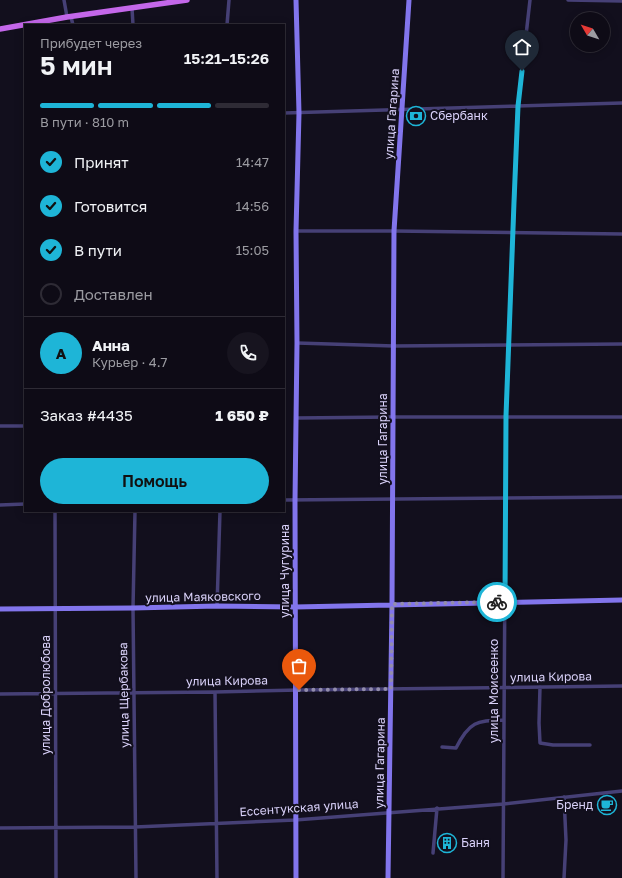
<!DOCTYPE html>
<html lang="ru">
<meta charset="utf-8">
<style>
:root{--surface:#0e0b16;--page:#17141f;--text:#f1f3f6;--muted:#9b9ba1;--line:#2e2b35;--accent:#1eb5d7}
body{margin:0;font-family:"Golos Text",sans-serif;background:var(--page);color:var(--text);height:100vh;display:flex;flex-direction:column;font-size:15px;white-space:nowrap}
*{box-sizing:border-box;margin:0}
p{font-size:13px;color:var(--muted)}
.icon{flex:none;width:22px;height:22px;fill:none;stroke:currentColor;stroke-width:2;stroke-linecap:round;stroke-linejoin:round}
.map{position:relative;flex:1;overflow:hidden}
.panel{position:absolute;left:24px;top:24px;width:261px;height:488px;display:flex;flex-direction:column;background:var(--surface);border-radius:0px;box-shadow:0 2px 10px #0003,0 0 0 1px var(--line)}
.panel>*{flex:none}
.needle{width:26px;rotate:309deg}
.fabs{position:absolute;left:570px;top:12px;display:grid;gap:8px}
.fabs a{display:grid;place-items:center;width:40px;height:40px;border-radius:50%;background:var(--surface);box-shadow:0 2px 10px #0003,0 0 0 1px var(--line);font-size:20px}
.pin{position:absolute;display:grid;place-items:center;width:34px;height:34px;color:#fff;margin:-41px -17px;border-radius:50% 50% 50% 0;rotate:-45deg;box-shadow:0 0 4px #0007}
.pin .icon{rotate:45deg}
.courier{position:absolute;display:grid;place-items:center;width:40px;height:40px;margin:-20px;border:3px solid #1eb5d7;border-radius:50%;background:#fff;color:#222;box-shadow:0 1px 5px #0007}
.headline em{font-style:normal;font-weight:600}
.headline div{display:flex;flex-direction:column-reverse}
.headline{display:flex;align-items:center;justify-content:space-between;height:68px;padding:0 16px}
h1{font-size:26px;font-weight:600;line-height:30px}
.bar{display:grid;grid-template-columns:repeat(4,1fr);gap:6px 4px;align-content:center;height:48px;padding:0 16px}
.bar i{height:5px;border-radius:3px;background:var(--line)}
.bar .current{background:var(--accent)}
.bar p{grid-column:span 4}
.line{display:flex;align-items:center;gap:10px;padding:0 16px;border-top:1px solid var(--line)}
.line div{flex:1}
.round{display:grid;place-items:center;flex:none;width:42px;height:42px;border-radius:21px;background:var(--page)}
ol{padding:0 16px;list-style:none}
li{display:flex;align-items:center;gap:12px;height:44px}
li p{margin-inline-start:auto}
li .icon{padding:4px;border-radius:50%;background:var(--accent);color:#111;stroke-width:4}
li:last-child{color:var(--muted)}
li i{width:22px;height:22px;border:2px solid var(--line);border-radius:50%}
.button{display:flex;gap:8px;margin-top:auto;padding:8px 16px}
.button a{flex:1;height:46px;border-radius:24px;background:var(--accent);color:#111;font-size:16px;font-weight:600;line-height:46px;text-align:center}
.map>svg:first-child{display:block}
</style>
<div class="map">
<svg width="622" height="878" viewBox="0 0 622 878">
<rect width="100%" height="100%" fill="#120f1d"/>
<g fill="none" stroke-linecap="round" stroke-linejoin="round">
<!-- street -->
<path stroke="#464076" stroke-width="3.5" d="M64 0 67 17
M568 0 622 1
M132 8 133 25
M71 17 73 25
M227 25 229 0
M284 113 622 103
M296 231H394L622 234
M297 343 394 346 622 344
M296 418 393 417H622
M0 426H25
M284 500 622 497
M0 505 25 504
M55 511 56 878
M135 511 133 608 136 878
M217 606 220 511
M540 687 539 723 540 743 553 745H590
M215 692 217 878
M0 694 215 692 299 690 622 686
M442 747 456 748C469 722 477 720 504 720
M0 828 135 827 295 820 504 804 622 791
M433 853 437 808
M503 878 506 416 518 106 530 0
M564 878 566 840 564 797"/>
<!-- secondary -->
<path stroke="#8275ec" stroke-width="5" d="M296 0 299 113 296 231 297 343 295 500 296 878
M0 609 133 608 217 606 295 607 622 600
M388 878 392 604 394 231 409 0"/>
<!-- primary -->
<path stroke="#c467ea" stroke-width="5.5" d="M0 29 67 17 187 0"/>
</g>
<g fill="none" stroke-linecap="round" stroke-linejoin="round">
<!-- done -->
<path stroke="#938dac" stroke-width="4" stroke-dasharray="0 7.2" d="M299 690 391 689 392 604 497 602"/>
<!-- route -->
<path stroke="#1eb5d7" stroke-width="5" d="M497 602H505L506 416 514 202 518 106 522 71"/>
</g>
<!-- icons -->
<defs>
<g id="bank-ring" transform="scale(1)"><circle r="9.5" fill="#120f1d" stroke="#1eb5d7" stroke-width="1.5"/><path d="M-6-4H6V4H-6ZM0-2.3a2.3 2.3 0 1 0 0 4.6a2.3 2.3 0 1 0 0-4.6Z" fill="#1eb5d7"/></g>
<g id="cafe-ring" transform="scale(1)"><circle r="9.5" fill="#120f1d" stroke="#1eb5d7" stroke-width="1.5"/><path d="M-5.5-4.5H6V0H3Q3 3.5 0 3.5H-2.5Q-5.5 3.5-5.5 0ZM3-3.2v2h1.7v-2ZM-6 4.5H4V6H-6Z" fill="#1eb5d7"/></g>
<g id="building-ring" transform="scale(1)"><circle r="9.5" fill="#120f1d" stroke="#1eb5d7" stroke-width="1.5"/><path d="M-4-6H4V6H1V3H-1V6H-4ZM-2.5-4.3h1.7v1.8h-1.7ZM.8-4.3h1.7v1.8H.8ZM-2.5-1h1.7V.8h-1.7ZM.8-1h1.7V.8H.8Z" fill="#1eb5d7"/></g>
</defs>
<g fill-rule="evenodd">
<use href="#bank-ring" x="416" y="116"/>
<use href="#cafe-ring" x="607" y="805"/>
<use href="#building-ring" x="447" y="843"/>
</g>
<g text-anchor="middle" stroke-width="4" stroke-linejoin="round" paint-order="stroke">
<!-- street labels -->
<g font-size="12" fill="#d9d1f9" stroke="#120f1d">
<text transform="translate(392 114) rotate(-86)" y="4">улица Гагарина</text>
<text transform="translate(383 439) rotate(-90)" y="4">улица Гагарина</text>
<text transform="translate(285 571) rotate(-90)" y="4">улица Чугурина</text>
<text transform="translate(203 597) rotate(-1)" y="4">улица Маяковского</text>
<text transform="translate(551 677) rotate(-1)" y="4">улица Кирова</text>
<text transform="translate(227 681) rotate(-1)" y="4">улица Кирова</text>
<text transform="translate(494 691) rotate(-90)" y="4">улица Моисеенко</text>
<text transform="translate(46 695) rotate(-90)" y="4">улица Добролюбова</text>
<text transform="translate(124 695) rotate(-91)" y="4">улица Щербакова</text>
<text transform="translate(380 763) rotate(-89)" y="4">улица Гагарина</text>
<text transform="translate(299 808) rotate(-4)" y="4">Ессентукская улица</text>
</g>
<!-- poi labels -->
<g font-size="12" fill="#d9d1f9" stroke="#120f1d" text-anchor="start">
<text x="430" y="120">Сбербанк</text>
<text x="593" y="809" text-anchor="end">Бренд</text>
<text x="461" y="847">Баня</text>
</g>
</g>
</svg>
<div class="fabs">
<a><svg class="needle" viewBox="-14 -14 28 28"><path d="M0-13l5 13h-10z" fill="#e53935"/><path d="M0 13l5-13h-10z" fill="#9b9ba1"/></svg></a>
</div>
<div class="pin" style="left:299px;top:690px;background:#ea580c"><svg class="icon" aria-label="bag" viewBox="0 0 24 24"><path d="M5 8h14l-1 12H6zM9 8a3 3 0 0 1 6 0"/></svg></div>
<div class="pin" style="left:522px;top:71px;background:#1f2937"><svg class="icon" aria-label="home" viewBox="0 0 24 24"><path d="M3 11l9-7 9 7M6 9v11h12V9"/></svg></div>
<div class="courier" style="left:497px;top:602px"><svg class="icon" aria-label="bike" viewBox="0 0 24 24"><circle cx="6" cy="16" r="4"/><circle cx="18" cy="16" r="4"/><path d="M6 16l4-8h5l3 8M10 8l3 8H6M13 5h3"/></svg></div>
<section class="panel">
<div class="headline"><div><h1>5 мин</h1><p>Прибудет через</p></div><em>15:21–15:26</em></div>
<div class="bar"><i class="current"></i><i class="current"></i><i class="current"></i><i></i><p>В пути · 810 m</p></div>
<ol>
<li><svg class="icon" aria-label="check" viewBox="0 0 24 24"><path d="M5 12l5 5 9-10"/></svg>Принят<p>14:47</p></li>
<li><svg class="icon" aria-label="check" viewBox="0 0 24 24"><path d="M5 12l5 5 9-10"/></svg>Готовится<p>14:56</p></li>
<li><svg class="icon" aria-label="check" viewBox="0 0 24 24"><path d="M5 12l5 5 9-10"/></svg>В пути<p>15:05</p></li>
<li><i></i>Доставлен</li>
</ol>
<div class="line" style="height:72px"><b class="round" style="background:var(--accent);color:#111">А</b><div><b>Анна</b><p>Курьер · 4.7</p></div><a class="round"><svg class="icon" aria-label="phone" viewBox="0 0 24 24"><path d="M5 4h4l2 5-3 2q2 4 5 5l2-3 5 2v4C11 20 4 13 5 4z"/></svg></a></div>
<div class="line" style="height:52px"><div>Заказ #4435</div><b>1 650 ₽</b></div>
<div class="button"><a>Помощь</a></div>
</section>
</div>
